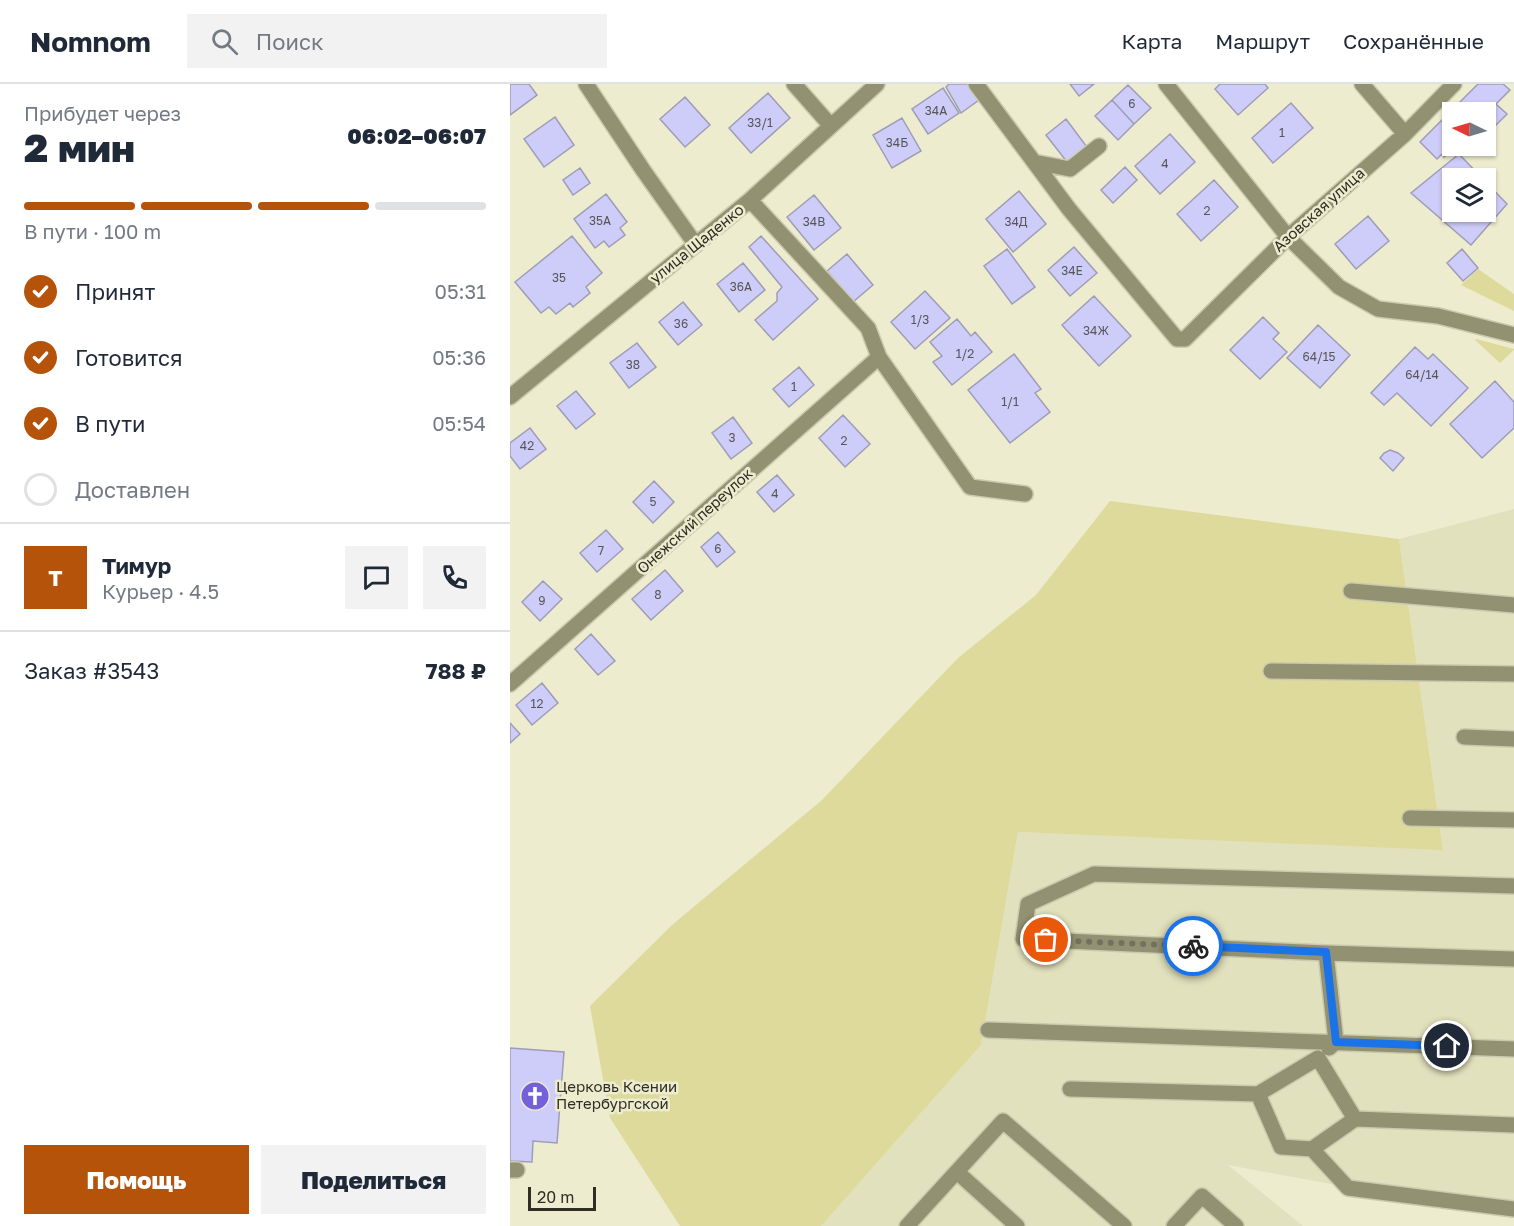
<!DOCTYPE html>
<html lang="ru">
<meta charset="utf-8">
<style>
:root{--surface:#fff;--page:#f2f2f3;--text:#1f2937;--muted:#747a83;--line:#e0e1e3;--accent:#b45309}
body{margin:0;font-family:"Golos Text",sans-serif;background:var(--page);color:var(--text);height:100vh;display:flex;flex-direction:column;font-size:22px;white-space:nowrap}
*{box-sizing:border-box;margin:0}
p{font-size:20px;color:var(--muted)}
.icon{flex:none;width:33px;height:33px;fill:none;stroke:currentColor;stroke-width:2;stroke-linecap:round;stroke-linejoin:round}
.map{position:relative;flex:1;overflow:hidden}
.details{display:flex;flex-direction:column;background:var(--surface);width:510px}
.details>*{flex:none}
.needle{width:39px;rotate:275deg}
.buttons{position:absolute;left:932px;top:18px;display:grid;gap:12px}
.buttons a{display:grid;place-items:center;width:54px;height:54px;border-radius:0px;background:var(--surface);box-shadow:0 2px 4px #0004;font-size:30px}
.scale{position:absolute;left:18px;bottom:15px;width:68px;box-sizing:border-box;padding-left:6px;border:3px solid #2f2e24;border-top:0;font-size:16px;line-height:21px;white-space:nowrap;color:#2f2e24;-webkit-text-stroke:4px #edeccf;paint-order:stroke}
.pin{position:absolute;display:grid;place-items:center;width:51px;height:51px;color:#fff;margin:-26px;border:3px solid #fff;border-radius:50%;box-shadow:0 2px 6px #0007}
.courier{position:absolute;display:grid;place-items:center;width:60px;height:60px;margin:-30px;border:4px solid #1a73e8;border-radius:50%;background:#fff;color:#222;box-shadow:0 2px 8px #0007}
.head em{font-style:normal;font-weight:800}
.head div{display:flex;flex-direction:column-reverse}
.head{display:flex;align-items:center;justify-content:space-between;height:102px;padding:0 24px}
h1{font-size:39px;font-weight:800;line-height:45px}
.bar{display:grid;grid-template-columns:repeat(4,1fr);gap:9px 6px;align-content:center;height:72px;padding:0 24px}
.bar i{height:8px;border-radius:4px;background:var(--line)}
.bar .selected{background:var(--accent)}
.bar p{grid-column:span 4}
.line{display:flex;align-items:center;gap:15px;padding:0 24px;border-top:2px solid var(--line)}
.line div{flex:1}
.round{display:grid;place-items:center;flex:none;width:63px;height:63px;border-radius:0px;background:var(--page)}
ol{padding:0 24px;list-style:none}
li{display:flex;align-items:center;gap:18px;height:66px}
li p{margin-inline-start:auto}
li .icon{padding:6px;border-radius:50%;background:var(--accent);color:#fff;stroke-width:4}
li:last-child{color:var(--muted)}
li i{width:33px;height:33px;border:3px solid var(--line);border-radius:50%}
.cta{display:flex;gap:12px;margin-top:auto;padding:12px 24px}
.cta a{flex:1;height:69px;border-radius:0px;background:var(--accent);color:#fff;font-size:24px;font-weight:800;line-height:69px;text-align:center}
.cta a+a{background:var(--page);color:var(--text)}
header{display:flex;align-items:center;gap:36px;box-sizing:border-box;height:84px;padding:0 30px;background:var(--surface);border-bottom:2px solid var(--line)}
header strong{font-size:28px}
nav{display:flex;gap:33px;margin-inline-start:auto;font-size:21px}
.search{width:420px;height:54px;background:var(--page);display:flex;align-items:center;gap:15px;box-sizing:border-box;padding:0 21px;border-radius:0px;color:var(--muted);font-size:22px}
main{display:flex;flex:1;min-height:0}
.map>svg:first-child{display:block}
</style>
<header>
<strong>Nomnom</strong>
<div class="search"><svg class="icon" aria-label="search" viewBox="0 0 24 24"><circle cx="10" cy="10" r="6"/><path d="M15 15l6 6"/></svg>Поиск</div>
<nav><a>Карта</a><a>Маршрут</a><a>Сохранённые</a></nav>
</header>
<main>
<section class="details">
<div class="head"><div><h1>2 мин</h1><p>Прибудет через</p></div><em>06:02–06:07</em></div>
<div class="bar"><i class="selected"></i><i class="selected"></i><i class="selected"></i><i></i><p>В пути · 100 m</p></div>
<ol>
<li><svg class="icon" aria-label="check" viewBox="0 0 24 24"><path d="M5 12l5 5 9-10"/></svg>Принят<p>05:31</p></li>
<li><svg class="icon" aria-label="check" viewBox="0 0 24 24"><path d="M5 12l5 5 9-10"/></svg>Готовится<p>05:36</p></li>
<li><svg class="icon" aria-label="check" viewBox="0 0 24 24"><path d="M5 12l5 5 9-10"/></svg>В пути<p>05:54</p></li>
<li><i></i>Доставлен</li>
</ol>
<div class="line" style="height:108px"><b class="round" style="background:var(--accent);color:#fff">Т</b><div><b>Тимур</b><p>Курьер · 4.5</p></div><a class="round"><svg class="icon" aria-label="chat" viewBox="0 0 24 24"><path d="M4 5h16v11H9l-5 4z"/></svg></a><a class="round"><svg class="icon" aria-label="phone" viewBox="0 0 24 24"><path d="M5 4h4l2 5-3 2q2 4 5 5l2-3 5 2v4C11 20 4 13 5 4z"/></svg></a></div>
<div class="line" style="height:78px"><div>Заказ #3543</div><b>788 ₽</b></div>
<div class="cta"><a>Помощь</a><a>Поделиться</a></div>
</section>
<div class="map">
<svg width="1004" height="1142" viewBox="0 0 1004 1142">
<rect width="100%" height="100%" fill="#edeccf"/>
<!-- built -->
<path fill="#e2e1bd" d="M1004 425V1134L718 1081 793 1142H311L471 961 508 748 933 765 889 455Z"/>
<!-- green -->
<path fill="#ddda9c" d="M968 185 1004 210V227L951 201Z
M966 255 1004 265V266L990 279 965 256Z
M600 417 889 455 933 766 508 748 471 961 311 1142H170L100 1034 80 922 162 841 312 716 448 574 526 511Z"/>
<!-- building -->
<path fill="#ceccf8" stroke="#9e9db7" stroke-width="1.5" d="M0 0H19L27 11 0 31Z
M439 0H458L469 16 451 29 436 3Z
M560 0H584L569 12Z
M710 0H755L758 4 728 31 705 5Z
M968 0H993L1000 6 986 20 997 30 975 52V28H942V62H946L934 73 932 70 927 75 910 58Z
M618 1 641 24 624 40 602 16Z
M433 4 449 29 418 50 402 25Z
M258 9 280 34 241 69 219 44Z
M175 13 200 41 175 63 150 35Z
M602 16 624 40 608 56 585 32Z
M781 19 803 44 763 79 742 54Z
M45 33 64 61 34 83 14 55Z
M392 34 411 67 382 84 363 51Z
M556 35 577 63 557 78 536 51Z
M660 50 685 78 650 110 625 82Z
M946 62H966L956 71Z
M949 70 972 94H942V128H975V97L997 120 961 161 901 109Z
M615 83 627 96 603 119 591 106Z
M70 84 80 99 63 111 53 96Z
M704 96 728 123 691 157 667 130Z
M509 107 536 140 503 168 476 135Z
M96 110 117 138 110 144 115 151 99 163 94 157 85 164 64 135Z
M304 111 331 144 304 166 277 133Z
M858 132 879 157 846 185 825 160Z
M62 152 92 189 76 203 80 209 63 223 60 219 46 230 39 223 31 229 5 198Z
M251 152 308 215 263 256 245 236 267 217V209L272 203 239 163Z
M564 163 587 189 560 212 538 186Z
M497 165 525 203 502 220 474 182Z
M952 165 968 184 953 197 937 179Z
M337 170 363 201 343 218 317 187Z
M233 179 255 206 229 228 207 200Z
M415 207 440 234 405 265 381 238Z
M584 212 621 252 589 282 552 241Z
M173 218 192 241 168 261 149 238Z
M753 233 769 249 763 255 777 268 750 295 720 266Z
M447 235 461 252 465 248 482 268 442 301 423 278 432 272 420 258Z
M808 241 840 271 810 304 777 274Z
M127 259 146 283 119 304 100 279Z
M905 263 918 275 923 270 958 304 921 342 887 309 874 321 861 309Z
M504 270 531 305 525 309 540 328 500 359 458 306Z
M289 283 304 301 279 323 263 305Z
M985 297 1004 318V344L972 374 940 340Z
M66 307 85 330 66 345 47 322Z
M333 331 360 360 335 383 309 354Z
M223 333 242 359 221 375 202 349Z
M20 344 36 365 10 385 0 372V359Z
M880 366 888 369 894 374 883 387 870 374 874 369Z
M267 391 284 411 264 428 247 408Z
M144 397 164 418 143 439 123 418Z
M96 446 113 465 87 488 70 469Z
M208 448 225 468 207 483 191 463Z
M155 486 173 507 141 536 122 515Z
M33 497 52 515 30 537 12 518Z
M81 550 105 577 88 591 65 565Z
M32 599 48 619 22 641 6 621Z
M0 639 10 650 0 659Z
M0 964 54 968 47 1059 23 1057 22 1078 0 1077Z"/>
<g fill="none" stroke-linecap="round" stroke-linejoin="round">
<!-- minor casing -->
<g stroke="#cbcab0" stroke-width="18">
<path id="minor" d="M76 0 133 86 186 161
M284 0 321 42
M466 0 559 125 667 255H675L778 153 895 50 944 0
M656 0 778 153 829 203 868 225 928 232 1004 251
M852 0 895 50
M524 78 560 85 589 62
M240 116 358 244 369 273 460 403 515 410
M0 313 240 116 367 0
M841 507 1004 521
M761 587 1004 590
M0 600 369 273
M954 653 1004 655
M900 734 1004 736
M1004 802 584 790 518 820 513 855 816 869 1004 875
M816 869 826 958 819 964
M478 946 1004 965
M560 1005 748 1010 808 974 845 1035 1004 1041
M748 1010 771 1063 802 1065 845 1035
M802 1065 838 1104 1004 1125
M0 1086H7
M447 1088 507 1142
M397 1142 493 1037 614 1142
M664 1142 692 1112 726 1142"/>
</g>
<!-- minor -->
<use href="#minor" stroke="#929171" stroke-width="15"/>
</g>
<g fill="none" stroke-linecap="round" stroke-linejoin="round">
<!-- done -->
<path stroke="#727060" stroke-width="6" stroke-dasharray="0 10.8" d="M536 856 683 862"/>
<!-- route -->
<path stroke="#1a73e8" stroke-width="8" d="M683 862 816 868 826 958 937 962"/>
</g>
<!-- icons -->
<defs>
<g id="church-disc" transform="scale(1.5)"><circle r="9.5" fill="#7560db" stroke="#edeccf"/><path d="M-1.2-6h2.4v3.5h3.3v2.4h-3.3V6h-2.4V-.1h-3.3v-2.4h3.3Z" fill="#fff"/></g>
</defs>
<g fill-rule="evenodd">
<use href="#church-disc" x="25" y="1012"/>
</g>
<g text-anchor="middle" stroke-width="5" stroke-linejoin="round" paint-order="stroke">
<!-- number labels -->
<g font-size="12" fill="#575659">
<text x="622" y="24">6</text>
<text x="426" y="31">34А</text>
<text x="250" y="43">33/1</text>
<text x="772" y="53">1</text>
<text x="387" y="63">34Б</text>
<text x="655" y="84">4</text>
<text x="697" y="131">2</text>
<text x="90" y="141">35А</text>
<text x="304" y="142">34В</text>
<text x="506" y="142">34Д</text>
<text x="562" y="191">34Е</text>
<text x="49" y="198">35</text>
<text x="231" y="207">36А</text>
<text x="410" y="240">1/3</text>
<text x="171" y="244">36</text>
<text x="586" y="251">34Ж</text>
<text x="455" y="274">1/2</text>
<text x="809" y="277">64/15</text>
<text x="123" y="285">38</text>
<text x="912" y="295">64/14</text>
<text x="284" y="307">1</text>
<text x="500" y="322">1/1</text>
<text x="222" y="358">3</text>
<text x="334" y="361">2</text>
<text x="17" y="366">42</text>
<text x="265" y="414">4</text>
<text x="143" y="422">5</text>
<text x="208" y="469">6</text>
<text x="91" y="471">7</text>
<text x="148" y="515">8</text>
<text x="32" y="521">9</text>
<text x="27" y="624">12</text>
</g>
<!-- street labels -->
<g font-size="15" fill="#2f2e24" stroke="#edeccf">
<text transform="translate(809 126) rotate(-42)" y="5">Азовская улица</text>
<text transform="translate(187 160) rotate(-39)" y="5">улица Щаденко</text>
<text transform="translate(185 437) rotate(-42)" y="5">Онежский переулок</text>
</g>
<!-- poi labels -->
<g font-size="15" fill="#2f2e24" stroke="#edeccf" text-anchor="start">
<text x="46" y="1008">Церковь Ксении<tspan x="46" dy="17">Петербургской</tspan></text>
</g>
</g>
</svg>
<div class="buttons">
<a><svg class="needle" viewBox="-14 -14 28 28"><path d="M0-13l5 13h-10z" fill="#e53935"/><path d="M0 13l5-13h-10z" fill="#747a83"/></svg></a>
<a><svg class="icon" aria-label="layers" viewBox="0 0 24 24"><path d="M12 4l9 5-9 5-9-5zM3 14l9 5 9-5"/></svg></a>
</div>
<div class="scale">20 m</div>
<div class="pin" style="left:536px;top:856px;background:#ea580c"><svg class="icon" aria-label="bag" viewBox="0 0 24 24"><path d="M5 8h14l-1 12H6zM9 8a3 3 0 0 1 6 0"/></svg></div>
<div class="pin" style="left:937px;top:962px;background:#1f2937"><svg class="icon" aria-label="home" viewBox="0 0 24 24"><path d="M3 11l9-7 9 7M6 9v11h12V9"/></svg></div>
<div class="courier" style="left:683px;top:862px"><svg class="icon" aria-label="bike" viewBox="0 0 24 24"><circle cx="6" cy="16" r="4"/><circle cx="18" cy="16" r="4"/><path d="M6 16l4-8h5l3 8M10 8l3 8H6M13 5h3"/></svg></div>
</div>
</main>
